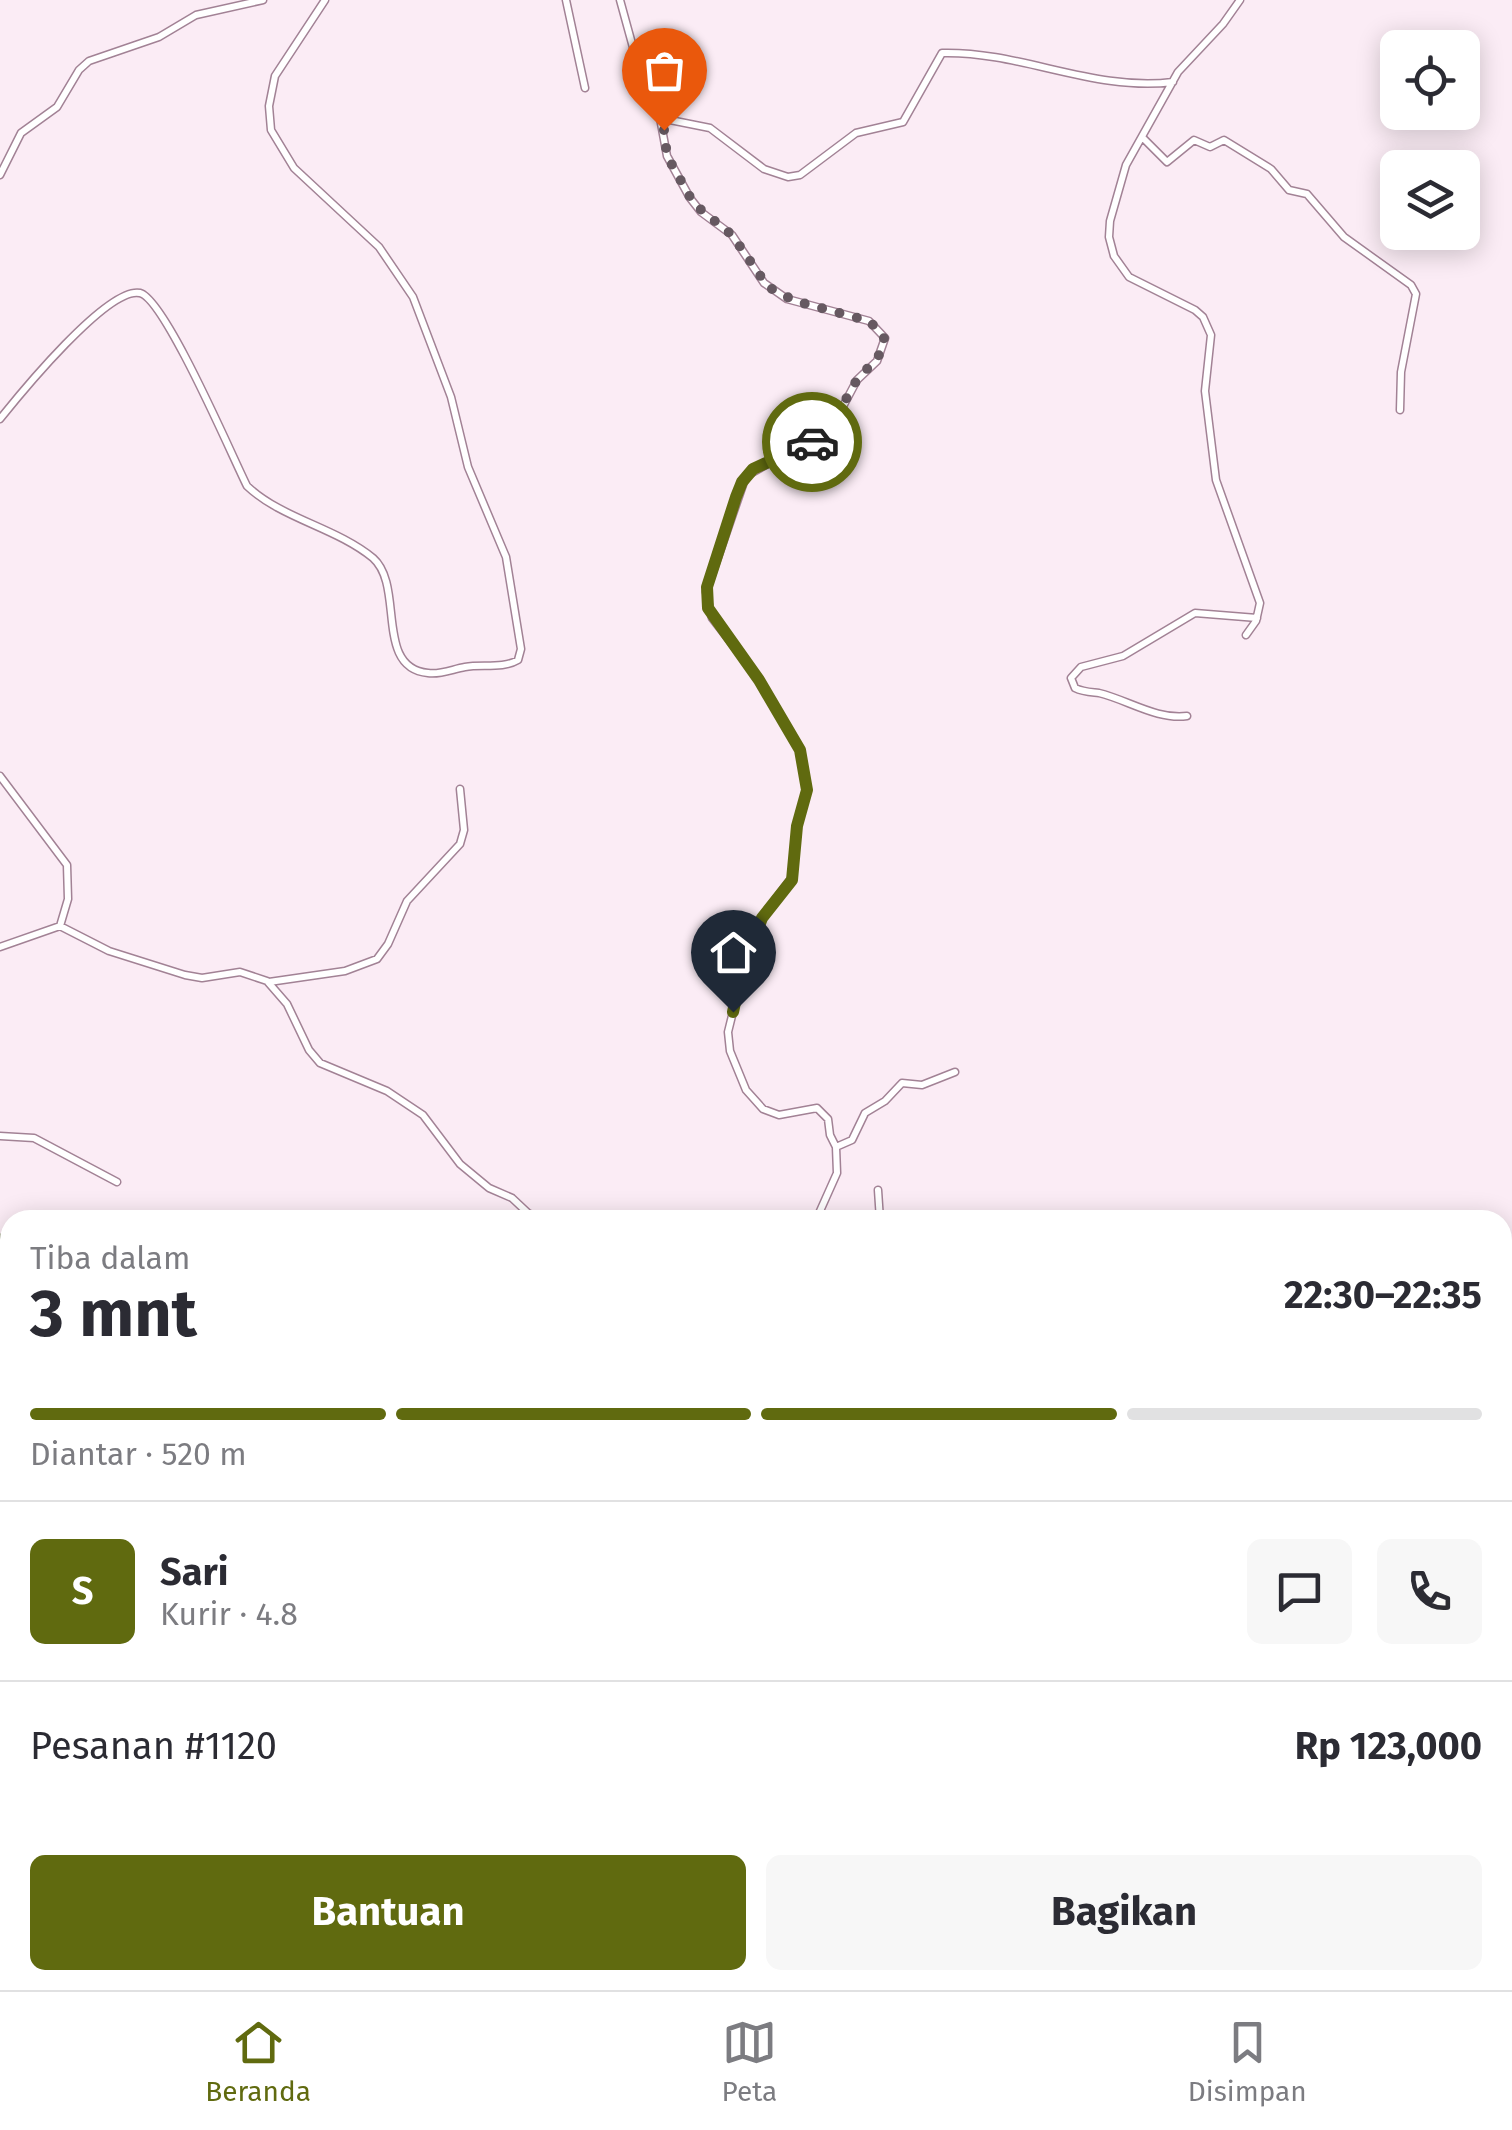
<!DOCTYPE html>
<html lang="id">
<meta charset="utf-8">
<style>
:root{--surface:#fff;--page:#f7f7f7;--text:#2b2b33;--muted:#7c7c81;--line:#e1e1e2;--accent:#606a0f}
body{margin:0;font-family:"Fira Sans",sans-serif;background:var(--page);color:var(--text);height:100vh;display:flex;flex-direction:column;font-size:38px;white-space:nowrap}
*{box-sizing:border-box;margin:0}
p{font-size:32px;color:var(--muted)}
.icon{flex:none;width:55px;height:55px;fill:none;stroke:currentColor;stroke-width:2;stroke-linecap:round;stroke-linejoin:round}
.map{position:relative;flex:1;overflow:hidden}
.panel{position:absolute;left:0px;top:1210px;width:1512px;height:780px;display:flex;flex-direction:column;background:var(--surface);border-radius:30px 30px 0 0;box-shadow:0 5px 25px #0003}
.panel>*{flex:none}
.controls{position:absolute;left:1380px;top:30px;display:grid;gap:20px}
.controls a{display:grid;place-items:center;width:100px;height:100px;border-radius:15px;background:var(--surface);box-shadow:0 5px 25px #0003;font-size:50px}
.pin{position:absolute;display:grid;place-items:center;width:85px;height:85px;color:#fff;margin:-102px -42px;border-radius:50% 50% 50% 0;rotate:-45deg;box-shadow:0 0 10px #0007}
.pin .icon{rotate:45deg}
.courier{position:absolute;display:grid;place-items:center;width:100px;height:100px;margin:-50px;border:8px solid #606a0f;border-radius:50%;background:#fff;color:#222;box-shadow:0 2px 12px #0007}
.headline em{font-style:normal;font-weight:700}
.headline div{display:flex;flex-direction:column-reverse}
.headline{display:flex;align-items:center;justify-content:space-between;height:170px;padding:0 30px}
h1{font-size:65px;font-weight:700;line-height:75px}
.bar{display:grid;grid-template-columns:repeat(4,1fr);gap:15px 10px;align-content:center;height:120px;padding:0 30px}
.bar i{height:12px;border-radius:8px;background:var(--line)}
.bar .on{background:var(--accent)}
.bar p{grid-column:span 4}
.line{display:flex;align-items:center;gap:25px;padding:0 30px;border-top:2px solid var(--line)}
.line div{flex:1}
.round{display:grid;place-items:center;flex:none;width:105px;height:105px;border-radius:15px;background:var(--page)}
.button{display:flex;gap:20px;margin-top:auto;padding:20px 30px}
.button a{flex:1;height:115px;border-radius:15px;background:var(--accent);color:#fff;font-size:40px;font-weight:700;line-height:115px;text-align:center}
.button a+a{background:var(--page);color:var(--text)}
.tab-bar{display:flex;justify-content:space-around;align-items:center;height:140px;border-top:2px solid var(--line);background:var(--surface);font-size:28px;color:var(--muted)}
.tab-bar a{display:grid;justify-items:center;gap:5px}
.tab-bar .on{color:var(--accent)}
.map>svg:first-child{display:block}
</style>
<div class="map">
<svg width="1512" height="1990" viewBox="0 0 1512 1990">
<rect width="100%" height="100%" fill="#fbecf5"/>
<!-- green -->
<path fill="#c3c8ae" d="M0 1892 10 1897V1949L0 1944Z
M79 1980H154L167 1990H100Z
M204 1980H320L335 1990H221Z"/>
<g fill="none" stroke-linecap="round" stroke-linejoin="round">
<!-- river -->
<path stroke="#919778" stroke-width="15" d="M0 1241 10 1244
M1502 1790 1512 1807"/>
<!-- minor casing -->
<g stroke="#a28295" stroke-width="9">
<path id="minor" d="M566 0 585 88
M620 0 645 91 660 118 710 128 764 169 788 177 800 175 856 133 903 122 942 53C1021 51 1094 92 1173 82
M1240 0 1223 24 1178 72 1126 165 1110 221 1109 237 1114 256 1129 277 1195 310 1203 317 1211 335 1205 391 1216 480 1260 603 1256 621 1246 635
M660 118 667 156 690 198 701 212 732 235 764 283 787 299 869 321 885 338 877 361 857 380 831 429 746 476 706 592 712 618 754 672 800 750 807 787 797 826 793 876 765 913 747 955 728 1032 730 1051 746 1090 763 1109 779 1115 817 1108 828 1119 830 1135 836 1147
M1143 138 1167 162 1194 140 1210 147 1224 140 1271 169 1289 190 1307 194 1344 237 1411 285 1416 294 1401 372 1400 410
M0 175 21 133 57 107 79 70 89 61 159 37 196 15 263 0
M0 419C20 394 108 286 140 293 165 299 232 456 247 486 282 519 335 527 373 558 405 586 374 668 428 673 440 675 453 669 465 667 482 664 503 669 518 660L521 649 506 557 468 467 451 397 413 297 379 247 294 168 271 130 269 106 275 76 325 0
M1187 716C1157 720 1128 700 1099 693 1090 692 1083 692 1075 688L1071 678 1081 667 1123 656 1195 613 1257 618
M0 776 67 865 68 899 60 926
M0 947 60 926 109 951 185 975 202 978 240 972 267 981 287 1004 309 1050 320 1063 387 1091 423 1115 460 1164 489 1188 512 1198 528 1213 543 1220
M269 982 345 971 377 959 388 944 407 901 460 844 464 830 460 789
M0 1136 34 1138 117 1182
M878 1190 880 1220
M816 1220 837 1173 836 1147 852 1140 865 1113 885 1101 902 1083 922 1085 955 1072
M1502 1517H1512
M1502 1592 1512 1574
M1502 1695H1512
M0 1751 10 1754
M0 1824 10 1828
M0 1944 10 1949
M80 1980 100 1990
M334 1980 346 1990
M1071 1980 1079 1990
M1235 1980 1236 1990
M1301 1989V1990
M1352 1990V1980"/>
</g>
<!-- motorway casing -->
<g stroke="#d0cecf" stroke-width="15">
<path id="motorway" d="M0 1870 10 1874
M0 1892 10 1897
M162 1980 179 1990
M204 1980 221 1990"/>
</g>
<!-- minor -->
<use href="#minor" stroke="#fff" stroke-width="6"/>
<!-- motorway -->
<use href="#motorway" stroke="#f8b7de" stroke-width="12"/>
</g>
<g fill="none" stroke-linecap="round" stroke-linejoin="round">
<!-- done -->
<path stroke="#665961" stroke-width="10" stroke-dasharray="0 18" d="M664 130 667 156 694 204 732 235 768 287 795 301 869 321 884 336C884 360 866 366 855 383 838 409 842 425 812 442"/>
<!-- route -->
<path stroke="#606a0f" stroke-width="12" d="M733 1012 742 970 762 918 792 880 797 826 807 790 800 750 759 680 708 608 707 587 736 497 742 482 753 469 812 442"/>
</g>
</svg>
<div class="controls">
<a><svg class="icon" aria-label="locate" viewBox="0 0 24 24"><circle cx="12" cy="12" r="6"/><path d="M12 2v4M12 18v4M2 12h4M18 12h4"/></svg></a>
<a><svg class="icon" aria-label="layers" viewBox="0 0 24 24"><path d="M12 4l9 5-9 5-9-5zM3 14l9 5 9-5"/></svg></a>
</div>
<div class="pin" style="left:664px;top:130px;background:#ea580c"><svg class="icon" aria-label="bag" viewBox="0 0 24 24"><path d="M5 8h14l-1 12H6zM9 8a3 3 0 0 1 6 0"/></svg></div>
<div class="pin" style="left:733px;top:1012px;background:#1f2937"><svg class="icon" aria-label="home" viewBox="0 0 24 24"><path d="M3 11l9-7 9 7M6 9v11h12V9"/></svg></div>
<div class="courier" style="left:812px;top:442px"><svg class="icon" aria-label="car" viewBox="0 0 24 24"><path d="M5 17H2v-5l4-1 3-4h7l3 4 3 1v5h-3M9 17h6M6 11h13"/><circle cx="7" cy="17" r="2"/><circle cx="17" cy="17" r="2"/></svg></div>
<section class="panel">
<div class="headline"><div><h1>3 mnt</h1><p>Tiba dalam</p></div><em>22:30–22:35</em></div>
<div class="bar"><i class="on"></i><i class="on"></i><i class="on"></i><i></i><p>Diantar · 520 m</p></div>
<div class="line" style="height:180px"><b class="round" style="background:var(--accent);color:#fff">S</b><div><b>Sari</b><p>Kurir · 4.8</p></div><a class="round"><svg class="icon" aria-label="chat" viewBox="0 0 24 24"><path d="M4 5h16v11H9l-5 4z"/></svg></a><a class="round"><svg class="icon" aria-label="phone" viewBox="0 0 24 24"><path d="M5 4h4l2 5-3 2q2 4 5 5l2-3 5 2v4C11 20 4 13 5 4z"/></svg></a></div>
<div class="line" style="height:130px"><div>Pesanan #1120</div><b>Rp 123,000</b></div>
<div class="button"><a>Bantuan</a><a>Bagikan</a></div>
</section>
</div>
<nav class="tab-bar">
<a class="on"><svg class="icon" aria-label="home" viewBox="0 0 24 24"><path d="M3 11l9-7 9 7M6 9v11h12V9"/></svg>Beranda</a>
<a><svg class="icon" aria-label="map" viewBox="0 0 24 24"><path d="M3 6l6-2 6 2 6-2v14l-6 2-6-2-6 2zM9 4v14M15 6v14"/></svg>Peta</a>
<a><svg class="icon" aria-label="saved" viewBox="0 0 24 24"><path d="M7 4h10v16l-5-4-5 4z"/></svg>Disimpan</a>
</nav>
